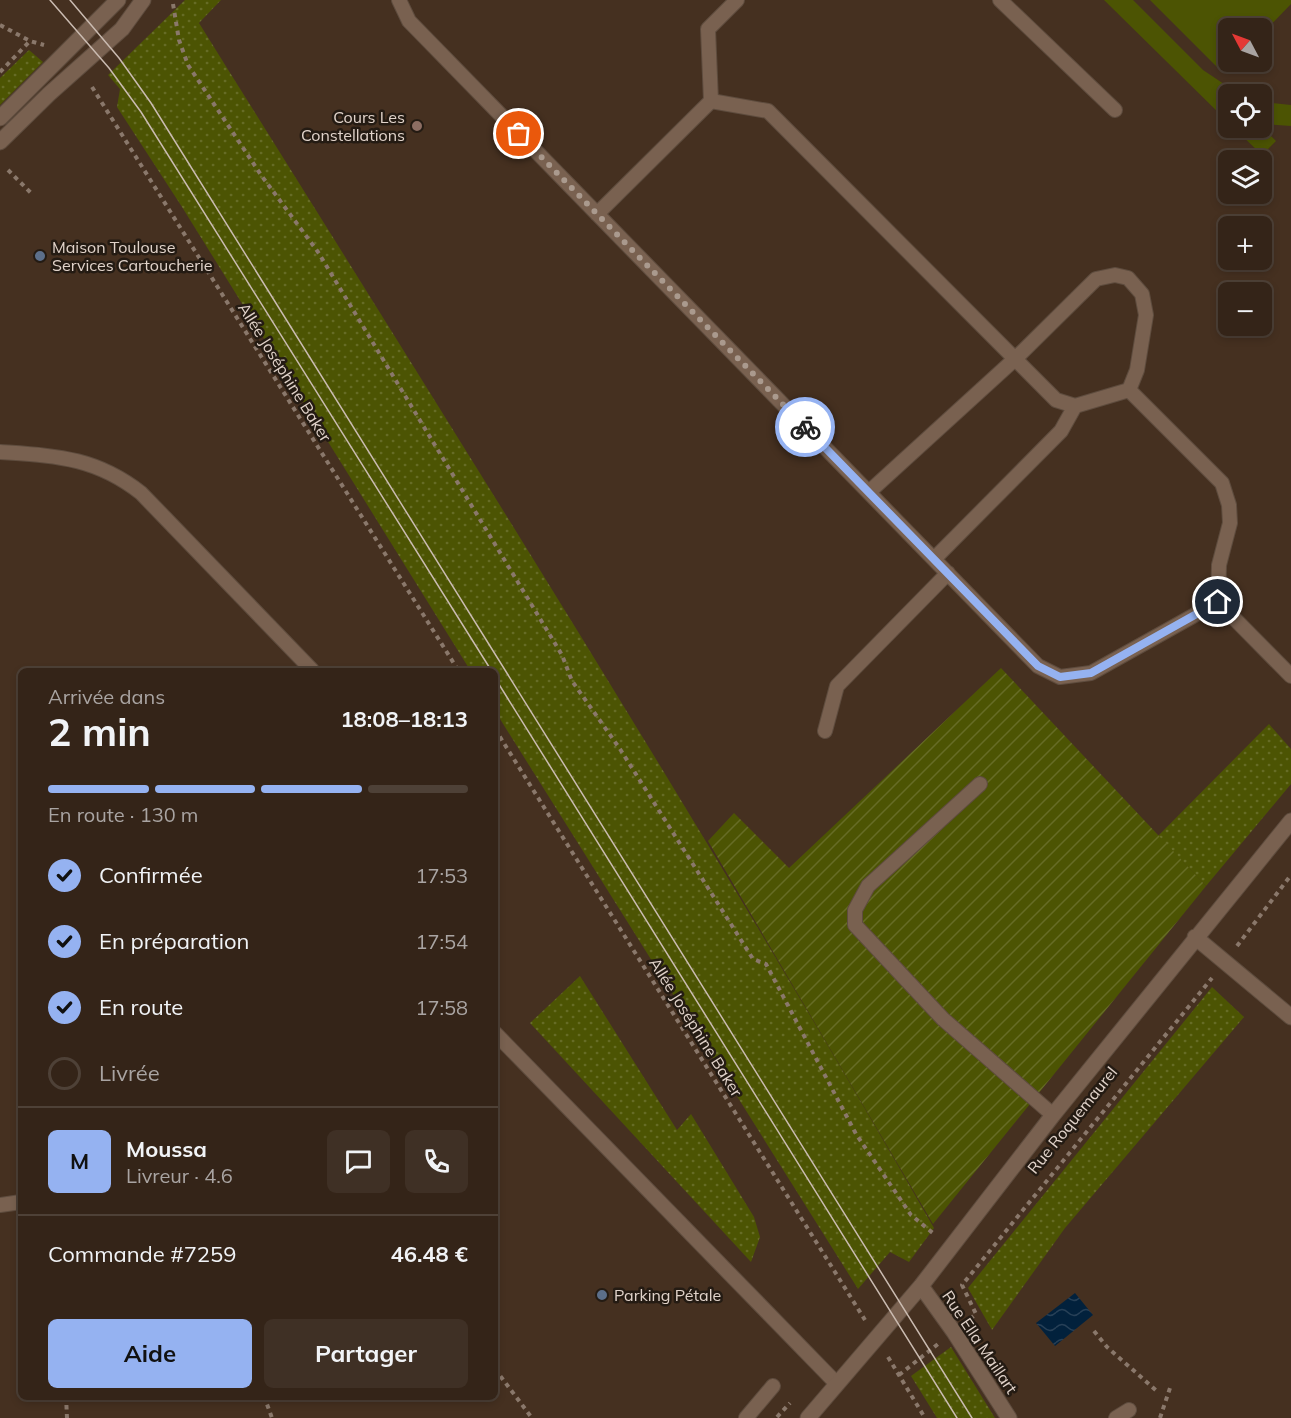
<!DOCTYPE html>
<html lang="fr">
<meta charset="utf-8">
<style>
:root{--surface:#342418;--page:#3f3025;--text:#f1f3f6;--muted:#a9a4a2;--line:#4e4137;--accent:#95b2f1}
body{margin:0;font-family:Mulish,sans-serif;background:var(--page);color:var(--text);height:100vh;display:flex;flex-direction:column;font-size:22px;white-space:nowrap}
*{box-sizing:border-box;margin:0}
p{font-size:20px;color:var(--muted)}
.icon{flex:none;width:33px;height:33px;fill:none;stroke:currentColor;stroke-width:2;stroke-linecap:round;stroke-linejoin:round}
.map{position:relative;flex:1;overflow:hidden}
.side{position:absolute;left:18px;top:668px;width:480px;height:732px;display:flex;flex-direction:column;background:var(--surface);border-radius:9px;box-shadow:0 3px 9px #0003,0 0 0 2px var(--line)}
.side>*{flex:none}
.needle{width:39px;rotate:311deg}
.fabs{position:absolute;left:1218px;top:18px;display:grid;gap:12px}
.fabs a{display:grid;place-items:center;width:54px;height:54px;border-radius:9px;background:var(--surface);box-shadow:0 3px 9px #0003,0 0 0 2px var(--line);font-size:30px}
.pin{position:absolute;display:grid;place-items:center;width:51px;height:51px;color:#fff;margin:-26px;border:3px solid #fff;border-radius:50%;box-shadow:0 2px 6px #0007}
.courier{position:absolute;display:grid;place-items:center;width:60px;height:60px;margin:-30px;border:4px solid #95b2f1;border-radius:50%;background:#fff;color:#222;box-shadow:0 2px 8px #0007}
.headline em{font-style:normal;font-weight:700}
.headline div{display:flex;flex-direction:column-reverse}
.headline{display:flex;align-items:center;justify-content:space-between;height:102px;padding:0 30px}
h1{font-size:39px;font-weight:700;line-height:45px}
.bar{display:grid;grid-template-columns:repeat(4,1fr);gap:9px 6px;align-content:center;height:72px;padding:0 30px}
.bar i{height:8px;border-radius:4px;background:var(--line)}
.bar .selected{background:var(--accent)}
.bar p{grid-column:span 4}
.line{display:flex;align-items:center;gap:15px;padding:0 30px;border-top:2px solid var(--line)}
.line div{flex:1}
.round{display:grid;place-items:center;flex:none;width:63px;height:63px;border-radius:9px;background:var(--page)}
ol{padding:0 30px;list-style:none}
li{display:flex;align-items:center;gap:18px;height:66px}
li p{margin-inline-start:auto}
li .icon{padding:6px;border-radius:50%;background:var(--accent);color:#111;stroke-width:4}
li:last-child{color:var(--muted)}
li i{width:33px;height:33px;border:3px solid var(--line);border-radius:50%}
.action{display:flex;gap:12px;margin-top:auto;padding:12px 30px}
.action a{flex:1;height:69px;border-radius:9px;background:var(--accent);color:#111;font-size:24px;font-weight:700;line-height:69px;text-align:center}
.action a+a{background:var(--page);color:var(--text)}
.map>svg:first-child{display:block}
</style>
<div class="map">
<svg width="1291" height="1418" viewBox="0 0 1291 1418">
<defs>
<pattern id="grass-dots" width="8" height="8" patternUnits="userSpaceOnUse" patternTransform="scale(1.5)"><rect width="8" height="8" fill="#4c5403"/><path d="M2 2h.1M6 6h.1" fill="none" stroke="#666c26" stroke-width="1.8" stroke-linecap="round"/></pattern>
<pattern id="garden-furrows" width="10" height="10" patternUnits="userSpaceOnUse" patternTransform="scale(1.5)"><rect width="10" height="10" fill="#4c5403"/><path d="M-1 1l2-2M0 10L10 0M9 11l2-2" fill="none" stroke="#666c26"/></pattern>
<pattern id="water-waves" width="16" height="10" patternUnits="userSpaceOnUse" patternTransform="scale(1.5)"><rect width="16" height="10" fill="#02213c"/><path d="M0 5q4-4 8 0t8 0" fill="none" stroke="#274057"/></pattern>
</defs>
<rect width="100%" height="100%" fill="#453020"/>
<!-- grass -->
<path fill="url(#grass-dots)" d="M185 0H221L199 23C448 422 700 820 934 1228L909 1262 890 1252 858 1289 495 711V670H470L182 207 117 107 120 89 108 75Z
M29 50 43 62 0 105V78Z
M1269 724 1291 749V784L1206 886 1158 836Z
M580 976 677 1130 691 1114 754 1217 760 1237 751 1262 530 1023Z
M1212 987 1244 1017 1065 1228 992 1330 968 1288Z
M951 1347 995 1418H937L911 1376Z"/>
<!-- garden -->
<path fill="url(#garden-furrows)" d="M1001 668 1206 886 933 1224 708 841 734 813 789 868Z"/>
<!-- pitch -->
<path fill="#4c5403" d="M1104 0H1133L1203 70 1239 94H1228V122Z
M1150 0H1291V4L1262 34V28H1228V62H1234L1223 73Z
M1262 102 1291 105V126L1262 124Z
M1262 127 1276 141 1262 155 1234 128Z"/>
<!-- water -->
<path fill="url(#water-waves)" d="M1075 1293 1093 1315 1055 1346 1036 1323Z"/>
<g fill="none" stroke-linecap="round" stroke-linejoin="round">
<!-- lane casing -->
<g stroke="#5e4c3e" stroke-width="16">
<path id="lane" d="M399 0 409 21 1038 666 1060 677 1091 673 1218 602
M1000 0 1115 110
M711 101 708 29 737 0
M597 214 711 101 768 111 1056 400 1075 406 1129 390 1222 483 1229 505 1230 523 1219 565 1218 602 1291 676
M0 452C56 456 95 457 141 493L312 670
M869 492 1016 358 1096 279 1115 275 1128 278 1142 294 1146 315 1137 370 1129 390
M934 559 1061 431 1075 406
M825 731 837 686 948 573
M980 784 868 886 855 910V925L943 1019 1053 1115
M495 1033 837 1384
M0 1205 21 1202
M746 1418 773 1386
M1116 1418 1129 1410"/>
</g>
<!-- street casing -->
<g stroke="#5e4c3e" stroke-width="17">
<path id="street" d="M0 118 118 0
M0 142 49 94 122 29 143 0
M1195 937 1291 1017
M921 1286 954 1332 1009 1418
M808 1418 921 1286 1053 1115 1291 821"/>
</g>
<!-- path -->
<path stroke="#8a786b" stroke-width="4" stroke-dasharray="4.5 4.5" stroke-linecap="butt" d="M173 4 179 40 188 65 261 175 318 252 562 655 572 681 620 749 753 959 766 964 856 1134 911 1215 934 1234
M0 25 30 41 44 45
M0 72 30 41
M92 87 458 670
M8 170 31 193
M495 729 865 1320
M1237 946 1291 875
M970 1319 976 1314 962 1285 1212 978
M1094 1331 1107 1347 1159 1393
M888 1357 925 1418
M495 1369 532 1418
M899 1375 938 1344
M66 1396 67 1418
M264 1396 272 1418
M777 1417 790 1403
M1160 1418 1171 1385"/>
<!-- lane -->
<use href="#lane" stroke="#796150" stroke-width="14"/>
<!-- street -->
<use href="#street" stroke="#796150" stroke-width="15"/>
<!-- tram -->
<path stroke="#cabbb1" stroke-width="1.5" d="M50 0 109 68 141 112 491 670
M70 0 119 58 151 103 972 1418
M495 678 957 1418"/>
</g>
<g fill="none" stroke-linecap="round" stroke-linejoin="round">
<!-- done -->
<path stroke="#aa9a8e" stroke-width="6" stroke-dasharray="0 10.8" d="M519 134 805 427"/>
<!-- route -->
<path stroke="#95b2f1" stroke-width="8" d="M805 427 1038 666 1060 677 1091 673 1218 602"/>
</g>
<!-- markers -->
<circle fill="#8d6e63" stroke="#241b13" stroke-width="2" cx="417" cy="126" r="6"/>
<g fill="#5c6f8a" stroke="#241b13" stroke-width="2">
<circle cx="40" cy="256" r="6"/>
<circle cx="602" cy="1295" r="6"/>
</g>
<g text-anchor="middle" stroke-width="5" stroke-linejoin="round" paint-order="stroke">
<!-- poi labels -->
<g font-size="16" fill="#e1d3ca" stroke="#241b13" text-anchor="start">
<text x="405" y="123" text-anchor="end">Cours Les<tspan x="405" dy="18">Constellations</tspan></text>
<text x="52" y="253">Maison Toulouse<tspan x="52" dy="18">Services Cartoucherie</tspan></text>
<text x="614" y="1301">Parking Pétale</text>
</g>
<!-- street labels -->
<g font-size="16" fill="#e1d3ca" stroke="#241b13">
<text transform="translate(285 372) rotate(58)" y="6">Allée Joséphine Baker</text>
<text transform="translate(696 1027) rotate(58)" y="6">Allée Joséphine Baker</text>
<text transform="translate(1072 1120) rotate(-51)" y="6">Rue Roquemaurel</text>
<text transform="translate(980 1342) rotate(56)" y="6">Rue Ella Maillart</text>
</g>
</g>
</svg>
<div class="fabs">
<a><svg class="needle" viewBox="-14 -14 28 28"><path d="M0-13l5 13h-10z" fill="#e53935"/><path d="M0 13l5-13h-10z" fill="#a9a4a2"/></svg></a>
<a><svg class="icon" aria-label="locate" viewBox="0 0 24 24"><circle cx="12" cy="12" r="6"/><path d="M12 2v4M12 18v4M2 12h4M18 12h4"/></svg></a>
<a><svg class="icon" aria-label="layers" viewBox="0 0 24 24"><path d="M12 4l9 5-9 5-9-5zM3 14l9 5 9-5"/></svg></a>
<a>+</a>
<a>−</a>
</div>
<div class="pin" style="left:519px;top:134px;background:#ea580c"><svg class="icon" aria-label="bag" viewBox="0 0 24 24"><path d="M5 8h14l-1 12H6zM9 8a3 3 0 0 1 6 0"/></svg></div>
<div class="pin" style="left:1218px;top:602px;background:#1f2937"><svg class="icon" aria-label="home" viewBox="0 0 24 24"><path d="M3 11l9-7 9 7M6 9v11h12V9"/></svg></div>
<div class="courier" style="left:805px;top:427px"><svg class="icon" aria-label="bike" viewBox="0 0 24 24"><circle cx="6" cy="16" r="4"/><circle cx="18" cy="16" r="4"/><path d="M6 16l4-8h5l3 8M10 8l3 8H6M13 5h3"/></svg></div>
<section class="side">
<div class="headline"><div><h1>2 min</h1><p>Arrivée dans</p></div><em>18:08–18:13</em></div>
<div class="bar"><i class="selected"></i><i class="selected"></i><i class="selected"></i><i></i><p>En route · 130 m</p></div>
<ol>
<li><svg class="icon" aria-label="check" viewBox="0 0 24 24"><path d="M5 12l5 5 9-10"/></svg>Confirmée<p>17:53</p></li>
<li><svg class="icon" aria-label="check" viewBox="0 0 24 24"><path d="M5 12l5 5 9-10"/></svg>En préparation<p>17:54</p></li>
<li><svg class="icon" aria-label="check" viewBox="0 0 24 24"><path d="M5 12l5 5 9-10"/></svg>En route<p>17:58</p></li>
<li><i></i>Livrée</li>
</ol>
<div class="line" style="height:108px"><b class="round" style="background:var(--accent);color:#111">M</b><div><b>Moussa</b><p>Livreur · 4.6</p></div><a class="round"><svg class="icon" aria-label="chat" viewBox="0 0 24 24"><path d="M4 5h16v11H9l-5 4z"/></svg></a><a class="round"><svg class="icon" aria-label="phone" viewBox="0 0 24 24"><path d="M5 4h4l2 5-3 2q2 4 5 5l2-3 5 2v4C11 20 4 13 5 4z"/></svg></a></div>
<div class="line" style="height:78px"><div>Commande #7259</div><b>46.48 €</b></div>
<div class="action"><a>Aide</a><a>Partager</a></div>
</section>
</div>
